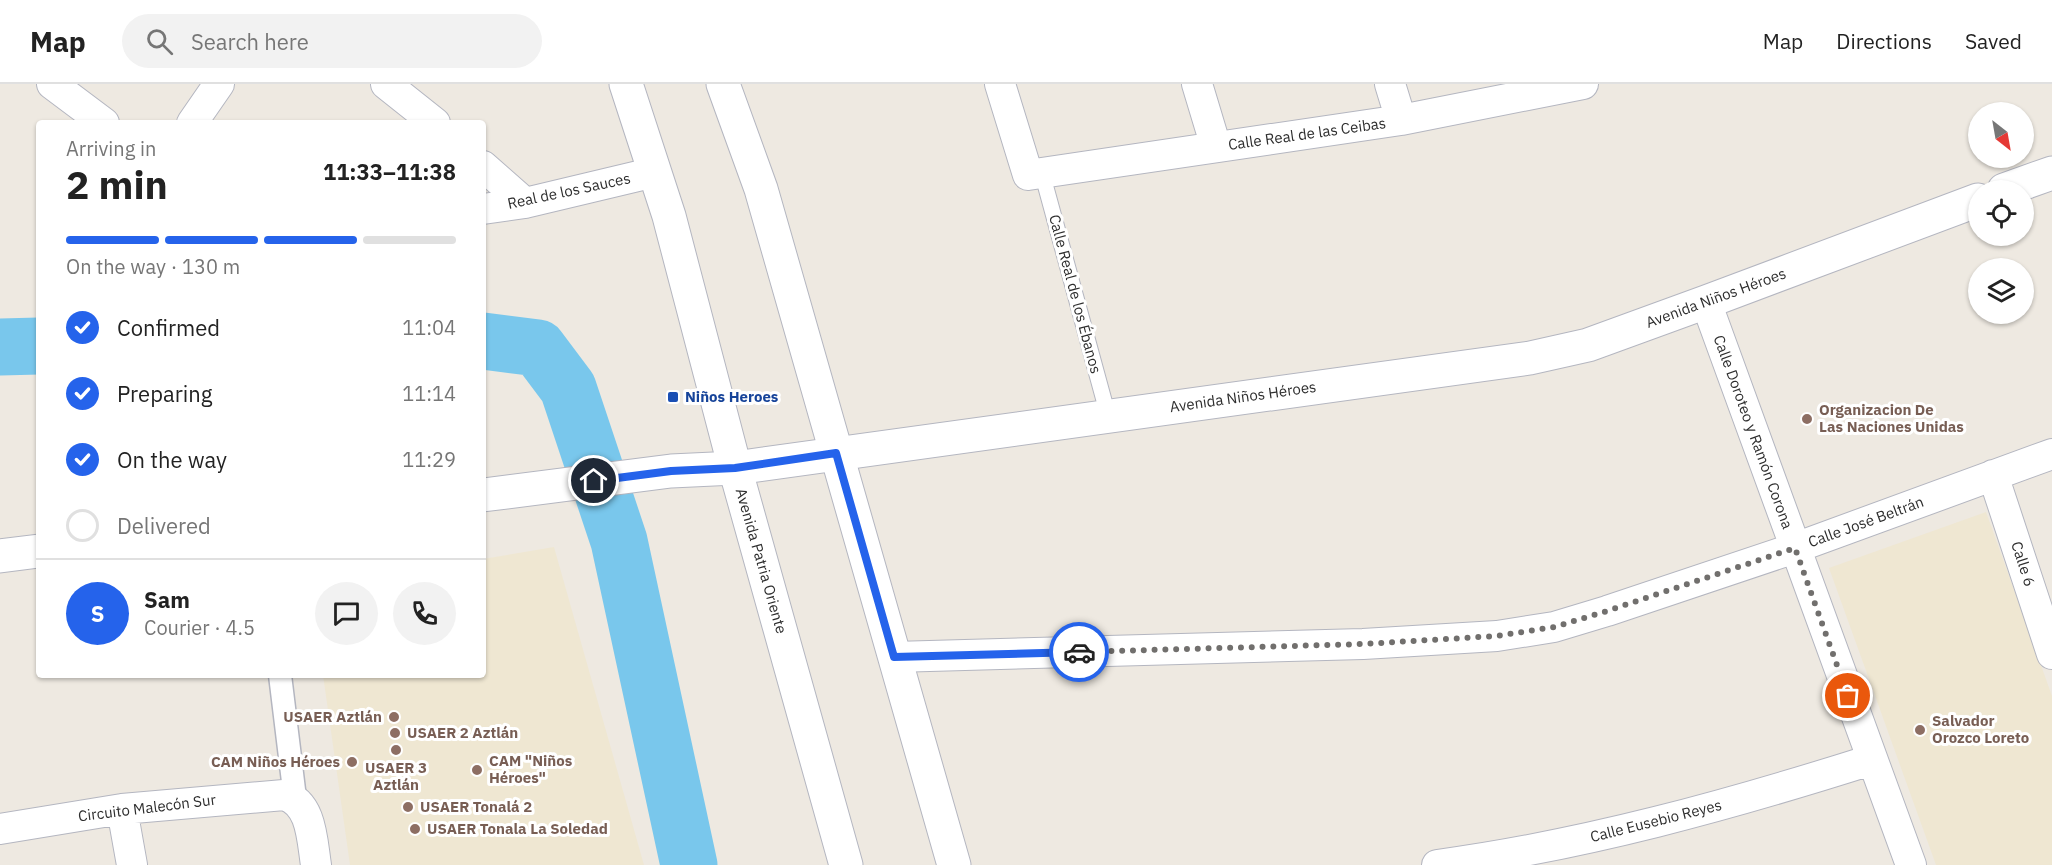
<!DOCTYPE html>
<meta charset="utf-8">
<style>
:root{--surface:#fff;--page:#f2f2f2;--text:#222;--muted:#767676;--line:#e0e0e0;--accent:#2563eb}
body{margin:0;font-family:"IBM Plex Sans",sans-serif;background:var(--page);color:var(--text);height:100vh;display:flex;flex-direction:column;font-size:22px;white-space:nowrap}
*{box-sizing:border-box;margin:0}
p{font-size:20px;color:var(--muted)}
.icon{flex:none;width:33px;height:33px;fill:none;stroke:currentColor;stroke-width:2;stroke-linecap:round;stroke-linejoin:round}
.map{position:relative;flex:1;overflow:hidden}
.side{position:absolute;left:36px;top:36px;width:450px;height:558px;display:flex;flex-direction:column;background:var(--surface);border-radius:6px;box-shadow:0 2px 4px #0004}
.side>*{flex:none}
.needle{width:39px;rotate:149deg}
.tools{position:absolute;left:1968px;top:18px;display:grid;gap:12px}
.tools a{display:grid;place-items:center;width:66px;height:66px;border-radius:50%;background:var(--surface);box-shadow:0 2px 4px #0004;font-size:30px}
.pin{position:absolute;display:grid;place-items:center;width:51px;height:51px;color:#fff;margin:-26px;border:3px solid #fff;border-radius:50%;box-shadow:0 2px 6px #0007}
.courier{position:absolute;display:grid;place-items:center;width:60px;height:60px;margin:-30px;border:4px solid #2563eb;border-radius:50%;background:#fff;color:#222;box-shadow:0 2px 8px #0007}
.headline em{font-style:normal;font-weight:800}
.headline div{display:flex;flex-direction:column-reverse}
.headline{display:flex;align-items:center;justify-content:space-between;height:102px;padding:0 30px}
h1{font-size:39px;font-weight:800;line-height:45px}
.bar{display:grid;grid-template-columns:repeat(4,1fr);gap:9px 6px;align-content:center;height:72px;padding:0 30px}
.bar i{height:8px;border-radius:4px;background:var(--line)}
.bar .current{background:var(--accent)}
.bar p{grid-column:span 4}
.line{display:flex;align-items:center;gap:15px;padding:0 30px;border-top:2px solid var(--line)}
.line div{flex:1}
.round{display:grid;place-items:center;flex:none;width:63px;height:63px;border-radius:32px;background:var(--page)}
ol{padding:0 30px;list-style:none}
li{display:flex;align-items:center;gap:18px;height:66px}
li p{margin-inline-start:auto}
li .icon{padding:6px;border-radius:50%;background:var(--accent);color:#fff;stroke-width:4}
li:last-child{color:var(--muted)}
li i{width:33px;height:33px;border:3px solid var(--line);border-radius:50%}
header{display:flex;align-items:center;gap:36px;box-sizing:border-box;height:84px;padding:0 30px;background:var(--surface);border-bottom:2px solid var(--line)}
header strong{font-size:28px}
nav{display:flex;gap:33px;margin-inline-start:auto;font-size:21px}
.search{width:420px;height:54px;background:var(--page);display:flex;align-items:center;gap:15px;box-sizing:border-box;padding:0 21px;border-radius:33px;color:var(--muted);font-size:22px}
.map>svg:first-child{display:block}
</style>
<header>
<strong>Map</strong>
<div class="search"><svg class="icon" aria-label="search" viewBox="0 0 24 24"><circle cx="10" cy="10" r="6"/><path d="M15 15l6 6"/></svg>Search here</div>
<nav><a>Map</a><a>Directions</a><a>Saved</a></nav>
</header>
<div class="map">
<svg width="2052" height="781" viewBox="0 0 2052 781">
<rect width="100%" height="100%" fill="#eee9e1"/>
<!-- education -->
<path fill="#efe7d2" d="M1986 428 2052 612V781H1936L1829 484Z
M554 463 644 781H350L323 591H483V475Z"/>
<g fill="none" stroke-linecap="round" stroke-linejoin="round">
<!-- river -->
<path stroke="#79c7ec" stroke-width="57" d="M483 257 538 264 568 304 619 457 689 781
M0 263 39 262"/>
<!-- service casing -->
<g stroke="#b4b6c0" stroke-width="17">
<path id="service" d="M1042 89 1108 331"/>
</g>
<!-- pedestrian casing -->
<g stroke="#b4b6c0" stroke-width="25">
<path id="pedestrian" d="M280 591 295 714"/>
</g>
<!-- minor casing -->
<g stroke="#b4b6c0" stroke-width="32">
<path id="minor" d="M52 0 104 39
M386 0 435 39
M1000 0 1028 91 1401 36 1583 0
M1197 0 1216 63
M1390 0 1401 36
M192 39 219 0
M483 82 525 119
M483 125 525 119 655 88
M1706 218 1911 781
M1993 391 2052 570
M894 573 1363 560 1497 552 1554 543 1607 527 1795 464 2052 370
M122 725 132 781
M0 745 122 725 284 711C312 719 312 756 316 781
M1437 781C1585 761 1729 721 1871 676"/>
</g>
<!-- tertiary casing -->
<g stroke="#b4b6c0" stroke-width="35">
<path id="tertiary" d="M2004 106 2052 89
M483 411 671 387 735 384 1530 274 1588 261 1706 218 1978 116
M0 472 39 467"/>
</g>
<!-- secondary casing -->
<g stroke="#b4b6c0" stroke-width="35">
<path id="secondary" d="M626 0 669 132 735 384 846 781
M723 0 761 105 954 781"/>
</g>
<!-- service -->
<use href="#service" stroke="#fff" stroke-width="15"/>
<!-- pedestrian -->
<use href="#pedestrian" stroke="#fff" stroke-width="22"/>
<!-- minor -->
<use href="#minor" stroke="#fff" stroke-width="30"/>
<!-- tertiary -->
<use href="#tertiary" stroke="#fff" stroke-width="33"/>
<!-- secondary -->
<use href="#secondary" stroke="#fff" stroke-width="33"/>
</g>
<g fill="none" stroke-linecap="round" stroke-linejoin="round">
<!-- done -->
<path stroke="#716f6d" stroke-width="6" stroke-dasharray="0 10.8" d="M1079 568 1363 560 1497 552 1554 543 1607 527 1795 464 1848 612"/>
<!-- route -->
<path stroke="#2563eb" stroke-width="8" d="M594 397 671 387 735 384 836 369 894 573 1079 568"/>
</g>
<!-- markers -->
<rect fill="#1a4fb4" stroke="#fff" stroke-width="2" x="667" y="307" width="12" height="12" rx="3"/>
<g fill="#8d6e63" stroke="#fff" stroke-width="2">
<circle cx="1807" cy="335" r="6"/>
<circle cx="394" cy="633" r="6"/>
<circle cx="1920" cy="646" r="6"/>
<circle cx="395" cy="649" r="6"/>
<circle cx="396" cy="666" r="6"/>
<circle cx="352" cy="678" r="6"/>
<circle cx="477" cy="686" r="6"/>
<circle cx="408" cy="723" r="6"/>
<circle cx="415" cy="745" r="6"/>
</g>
<g text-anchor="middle" stroke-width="6" stroke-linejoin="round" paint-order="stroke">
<!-- street labels -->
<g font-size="15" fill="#2e2e2e" stroke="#fff">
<text transform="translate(1307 50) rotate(-8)" y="5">Calle Real de las Ceibas</text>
<text transform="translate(569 107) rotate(-12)" y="5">Real de los Sauces</text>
<text transform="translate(1075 210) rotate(75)" y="5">Calle Real de los Ébanos</text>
<text transform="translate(1716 214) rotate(-20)" y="5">Avenida Niños Héroes</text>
<text transform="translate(1243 313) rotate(-8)" y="5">Avenida Niños Héroes</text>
<text transform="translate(1753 348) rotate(70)" y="5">Calle Doroteo y Ramón Corona</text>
<text transform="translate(1866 438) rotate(-20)" y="5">Calle José Beltrán</text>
<text transform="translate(761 477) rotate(74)" y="5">Avenida Patria Oriente</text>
<text transform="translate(2023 480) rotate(72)" y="5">Calle 6</text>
<text transform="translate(147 724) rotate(-7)" y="5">Circuito Malecón Sur</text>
<text transform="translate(1656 737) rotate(-14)" y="5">Calle Eusebio Reyes</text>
</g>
<!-- transit labels -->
<g font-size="15" font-weight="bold" fill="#164399" stroke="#fff" text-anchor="start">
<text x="685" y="318">Niños Heroes</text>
</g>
<!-- education labels -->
<g font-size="15" font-weight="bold" fill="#785e54" stroke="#fff" text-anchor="start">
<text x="1819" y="331">Organizacion De<tspan x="1819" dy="17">Las Naciones Unidas</tspan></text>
<text x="382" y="638" text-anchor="end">USAER Aztlán</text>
<text x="1932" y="642">Salvador<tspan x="1932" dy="17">Orozco Loreto</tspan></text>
<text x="407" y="654">USAER 2 Aztlán</text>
<text x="489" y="682">CAM "Niños<tspan x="489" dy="17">Héroes"</tspan></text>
<text x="340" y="683" text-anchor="end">CAM Niños Héroes</text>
<text x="396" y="689" text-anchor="middle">USAER 3<tspan x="396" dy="17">Aztlán</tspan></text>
<text x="420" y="728">USAER Tonalá 2</text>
<text x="427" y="750">USAER Tonala La Soledad</text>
</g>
</g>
</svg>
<div class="tools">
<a><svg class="needle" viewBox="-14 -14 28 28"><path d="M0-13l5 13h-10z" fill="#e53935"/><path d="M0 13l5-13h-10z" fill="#767676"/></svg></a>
<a><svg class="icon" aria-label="locate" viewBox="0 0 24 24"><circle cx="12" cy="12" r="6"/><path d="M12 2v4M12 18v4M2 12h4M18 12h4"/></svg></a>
<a><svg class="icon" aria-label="layers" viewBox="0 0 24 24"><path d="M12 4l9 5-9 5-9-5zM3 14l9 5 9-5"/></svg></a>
</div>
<div class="pin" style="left:1848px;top:612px;background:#ea580c"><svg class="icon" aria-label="bag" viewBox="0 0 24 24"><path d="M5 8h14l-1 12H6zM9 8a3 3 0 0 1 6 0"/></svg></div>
<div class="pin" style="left:594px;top:397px;background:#1f2937"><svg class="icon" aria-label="home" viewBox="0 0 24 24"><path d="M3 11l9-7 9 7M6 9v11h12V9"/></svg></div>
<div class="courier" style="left:1079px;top:568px"><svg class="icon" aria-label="car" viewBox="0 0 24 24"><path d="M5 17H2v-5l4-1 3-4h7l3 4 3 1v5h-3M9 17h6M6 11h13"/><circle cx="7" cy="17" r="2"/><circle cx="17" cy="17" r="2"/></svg></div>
<section class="side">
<div class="headline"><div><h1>2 min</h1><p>Arriving in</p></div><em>11:33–11:38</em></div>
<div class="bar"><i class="current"></i><i class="current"></i><i class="current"></i><i></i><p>On the way · 130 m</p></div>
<ol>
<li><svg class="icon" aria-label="check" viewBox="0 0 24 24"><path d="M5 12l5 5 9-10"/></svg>Confirmed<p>11:04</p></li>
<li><svg class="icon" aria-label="check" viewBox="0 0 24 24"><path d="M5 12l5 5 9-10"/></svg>Preparing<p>11:14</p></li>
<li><svg class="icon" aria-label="check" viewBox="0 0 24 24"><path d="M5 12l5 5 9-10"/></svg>On the way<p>11:29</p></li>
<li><i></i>Delivered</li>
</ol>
<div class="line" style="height:108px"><b class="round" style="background:var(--accent);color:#fff">S</b><div><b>Sam</b><p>Courier · 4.5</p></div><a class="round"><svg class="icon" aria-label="chat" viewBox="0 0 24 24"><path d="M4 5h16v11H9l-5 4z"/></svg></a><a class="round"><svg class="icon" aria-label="phone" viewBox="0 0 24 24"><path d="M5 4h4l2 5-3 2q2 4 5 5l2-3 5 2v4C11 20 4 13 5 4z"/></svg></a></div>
</section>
</div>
